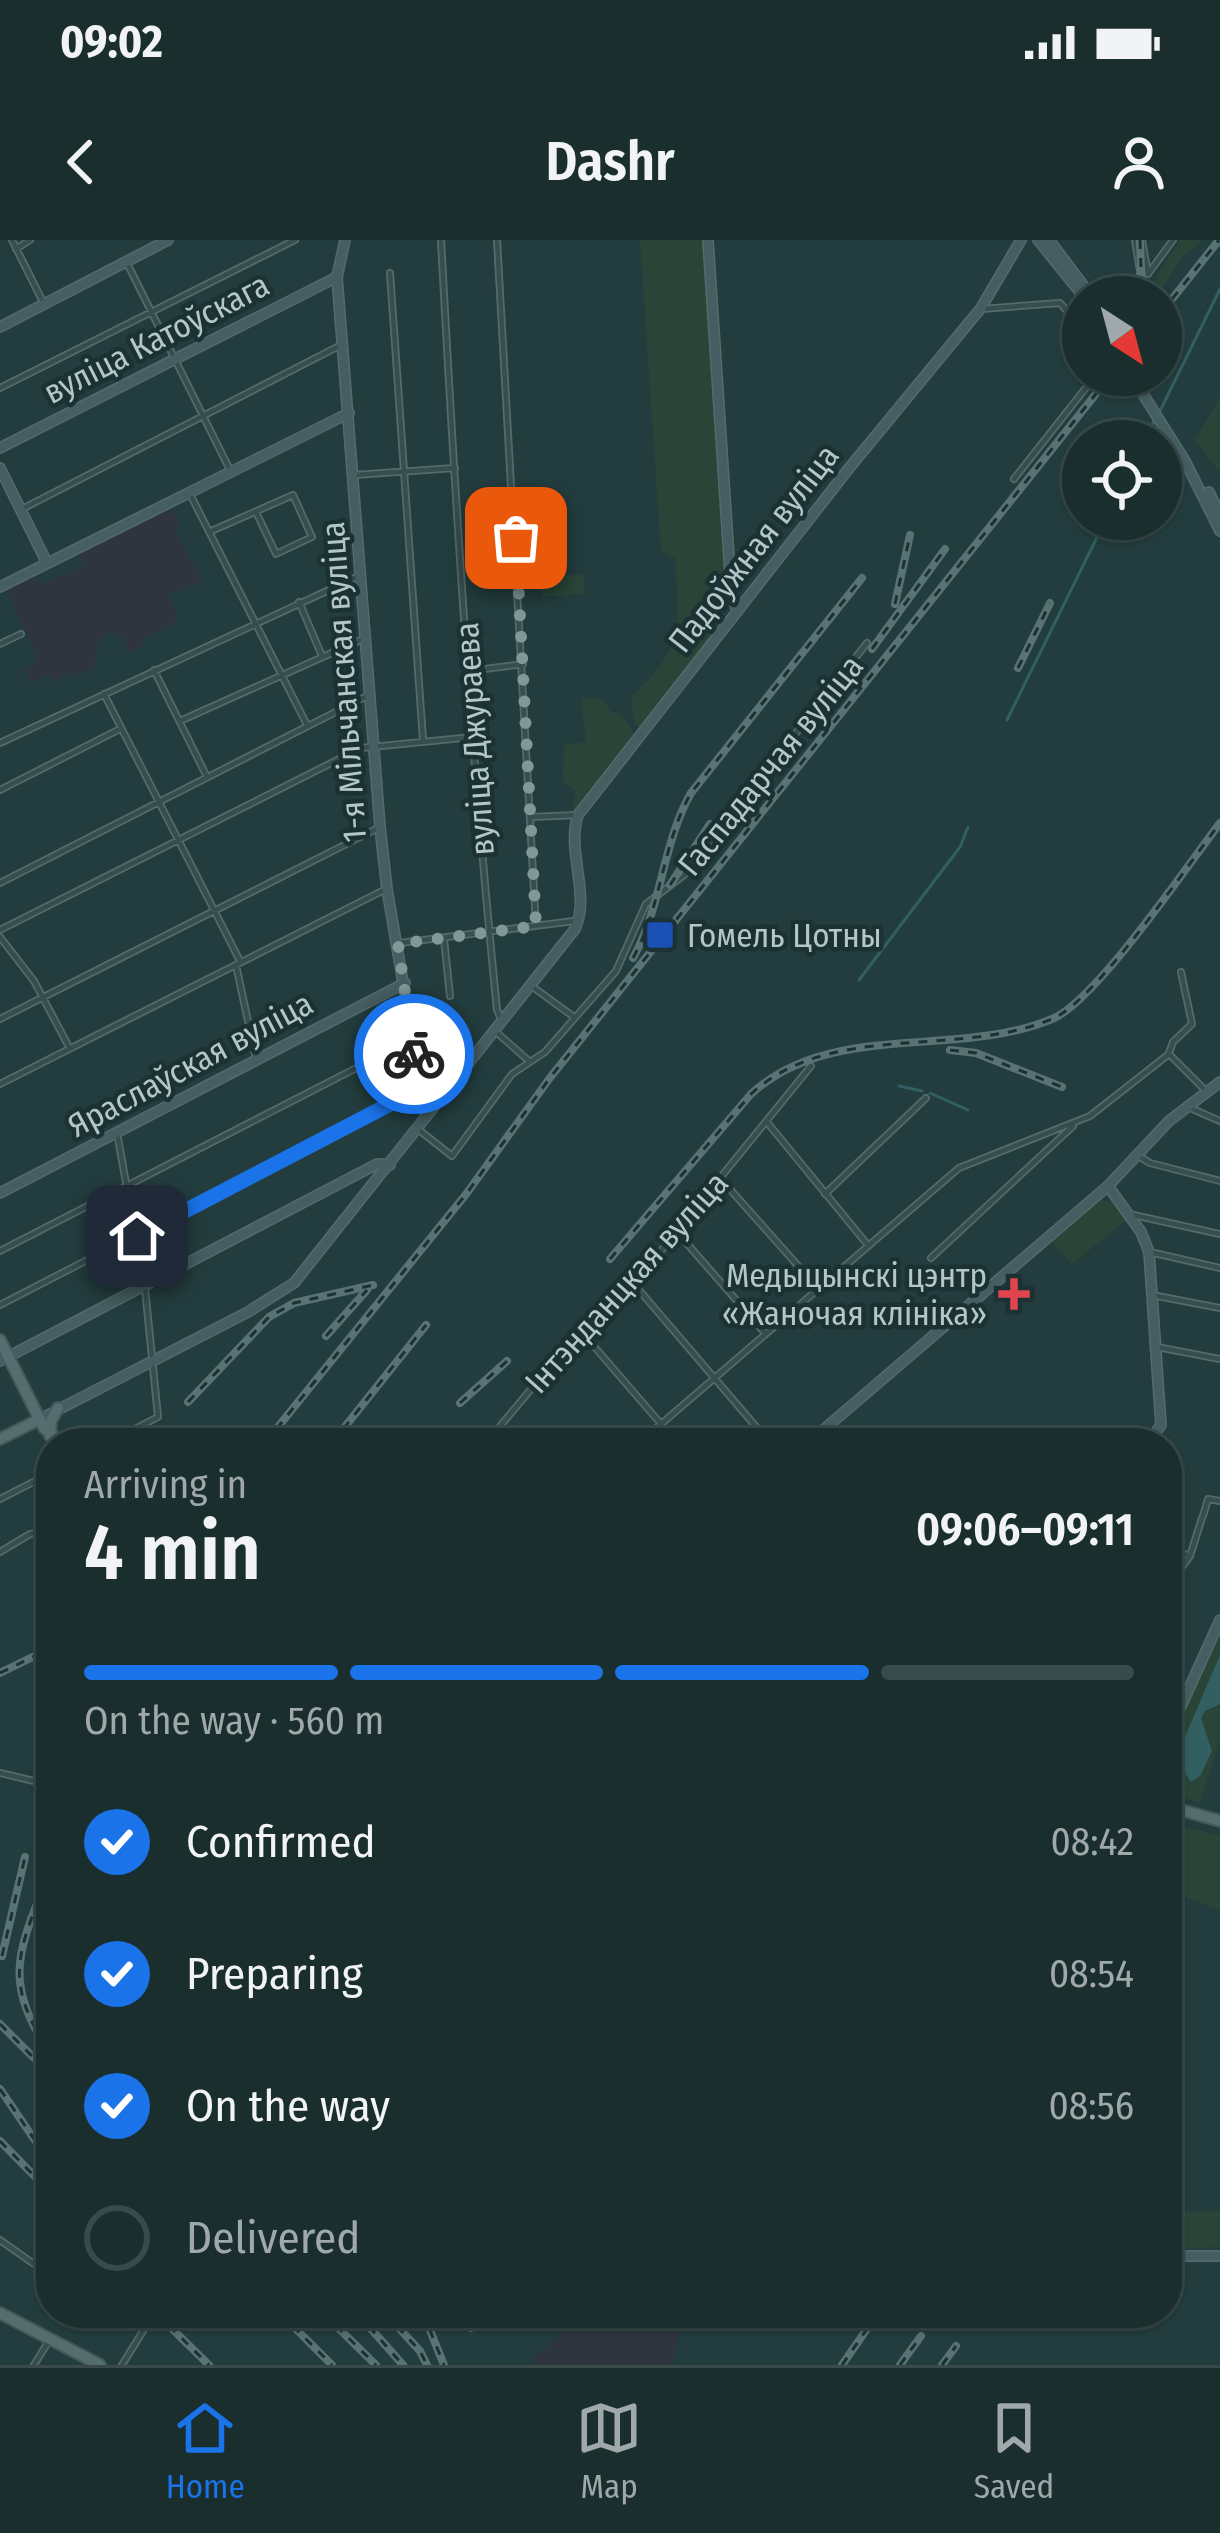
<!DOCTYPE html>
<meta charset="utf-8">
<style>
:root{--surface:#1a2e2e;--page:#273a3a;--text:#f1f3f6;--muted:#9fa8aa;--line:#384a4a;--accent:#1a73e8}
body{margin:0;font-family:"Fira Sans Condensed",sans-serif;background:var(--page);color:var(--text);height:100vh;display:flex;flex-direction:column;font-size:45px;white-space:nowrap}
*{box-sizing:border-box;margin:0}
p{font-size:39px;color:var(--muted)}
.icon{flex:none;width:66px;height:66px;fill:none;stroke:currentColor;stroke-width:2;stroke-linecap:round;stroke-linejoin:round}
.map{position:relative;flex:1;overflow:hidden}
.side{position:absolute;left:36px;top:1188px;width:1146px;height:900px;display:flex;flex-direction:column;background:var(--surface);border-radius:48px;box-shadow:0 3px 9px #0004,0 0 0 3px var(--line)}
.side>*{flex:none}
.needle{width:78px;rotate:144deg}
.buttons{position:absolute;left:1062px;top:36px;display:grid;gap:24px}
.buttons a{display:grid;place-items:center;width:120px;height:120px;border-radius:50%;background:var(--surface);box-shadow:0 3px 9px #0004,0 0 0 3px var(--line);font-size:60px}
.pin{position:absolute;display:grid;place-items:center;width:102px;height:102px;color:#fff;margin:-51px;border-radius:24px;box-shadow:0 6px 18px #0006}
.courier{position:absolute;display:grid;place-items:center;width:120px;height:120px;margin:-60px;border:9px solid #1a73e8;border-radius:50%;background:#fff;color:#222;box-shadow:0 3px 15px #0007}
.summary em{font-style:normal;font-weight:600}
.summary div{display:flex;flex-direction:column-reverse}
.summary{display:flex;align-items:center;justify-content:space-between;height:204px;padding:0 48px}
h1{font-size:78px;font-weight:600;line-height:90px}
.bar{display:grid;grid-template-columns:repeat(4,1fr);gap:18px 12px;align-content:center;height:144px;padding:0 48px}
.bar i{height:15px;border-radius:9px;background:var(--line)}
.bar .current{background:var(--accent)}
.bar p{grid-column:span 4}
ol{padding:0 48px;list-style:none}
li{display:flex;align-items:center;gap:36px;height:132px}
li p{margin-inline-start:auto}
li .icon{padding:12px;border-radius:50%;background:var(--accent);color:#fff;stroke-width:4}
li:last-child{color:var(--muted)}
li i{width:66px;height:66px;border:6px solid var(--line);border-radius:50%}
.status{display:flex;justify-content:space-between;align-items:center;height:84px;padding:0 60px;background:var(--surface);direction:ltr}
.status svg{height:33px;fill:currentColor}
header{display:flex;justify-content:space-between;align-items:center;height:156px;padding:0 48px;background:var(--surface);font-size:54px;font-weight:600}
.menu{display:flex;justify-content:space-around;align-items:center;height:168px;border-top:3px solid var(--line);background:var(--surface);font-size:33px;color:var(--muted)}
.menu a{display:grid;justify-items:center;gap:6px}
.menu .current{color:var(--accent)}
.map>svg:first-child{display:block}
</style>
<div class="status"><b>09:02</b><svg viewBox="0 0 49 12"><path d="M0 12V9h3v3zM5 12V6h3v6zM10 12V3h3v9zM15 12V0h3v12zM26 1h20v11H26zM47 4h2v5h-2z"/></svg></div>
<header><svg class="icon" aria-label="back" viewBox="0 0 24 24"><path d="M15 5l-7 7 7 7"/></svg>Dashr<svg class="icon" aria-label="person" viewBox="0 0 24 24"><circle cx="12" cy="8" r="4"/><path d="M4 21q1-7 8-7t8 7"/></svg></header>
<div class="map">
<svg width="1220" height="2125" viewBox="0 0 1220 2125">
<rect width="100%" height="100%" fill="#233d3e"/>
<!-- medical -->
<path fill="#2f353f" d="M172 269 180 285 175 289 202 340 168 356 176 374 174 384 142 398 144 405 127 413 126 400 112 391 103 396 97 406 94 427 77 436 74 431 54 441 49 433 32 443 23 429 38 421 7 349 35 335 41 345 84 325 79 314Z
M574 2073H683L673 2125H533L532 2118 563 2094 557 2083Z"/>
<!-- green -->
<path fill="#2a4537" d="M640 0H704L727 349 723 380 642 488 635 485 631 457C684 408 680 387 675 318L661 311Z
M1180 0H1203L1181 18 1159 54 1150 56 1148 50Z
M1220 158V233L1195 200Z
M584 334 585 354 542 357 541 337Z
M581 458H601L612 473 621 474 632 489 633 499 576 571 572 568 576 551 563 541 564 505 586 502Z
M1100 960 1115 962 1128 979 1072 1024 1051 1002Z
M1220 1393V1500L1200 1563 1167 1552V1511Z
M1184 1587 1220 1596V1670L1167 1650V1636L1184 1635Z
M1220 1971V2007L1167 2009V1972Z"/>
<!-- water -->
<path fill="#325f61" d="M1220 1415V1464L1205 1471 1201 1478 1212 1511 1200 1536 1191 1542 1175 1520Z"/>
<g fill="none" stroke-linecap="round" stroke-linejoin="round">
<!-- stream -->
<path stroke="#325f61" stroke-width="3" d="M1159 173 1220 49
M1144 201 1154 181
M1007 480 1106 279
M859 740 960 607 968 587
M899 846 922 851
M930 853 968 870"/>
<!-- street casing -->
<g stroke="#556a6c" stroke-width="8">
<path id="street" d="M12 0 44 64
M441 0C455 257 471 514 497 770L502 781
M497 0 536 686
M1135 0 1140 31 1138 57
M1142 0 1148 34
M16 9 30 0
M126 21 230 230
M390 33 423 500
M1148 34 1173 0
M981 69 1060 63 1083 89
M0 148 295 0
M354 235 455 228
M1014 239 1096 135
M191 256 307 485
M20 270 341 105
M209 292 293 255 312 297 276 314 256 272
M299 362 322 416
M0 404 21 394
M154 430 207 537
M469 431 523 424
M104 454 240 721
M180 481 365 398
M0 503 359 336
M0 550 118 490
M532 577 578 575
M0 643 369 455
M0 690 361 508 473 497
M0 697 34 741 69 807
M444 699 450 756
M400 703 574 681
M236 725 256 819
M530 745 574 777
M0 779 380 587
M455 787 459 830
M495 791 529 821
M1169 813 1173 802 1192 784 1181 732
M0 844 386 649
M1188 867 1220 881
M766 881 867 1004
M419 890 452 916 512 834 545 812 616 731 646 664 684 635 867 403
M1137 915 1150 923 1220 941
M720 938 816 1046
M825 954 926 858
M1129 974 1220 994
M676 991 765 1093
M0 1011 411 800
M1150 1012 1220 1028
M931 1018 1073 886
M633 1043 770 1203
M1152 1055 1220 1068
M0 1065 419 849
M580 1090 661 1184
M1157 1107 1220 1119
M117 1198 158 1177 145 1048 117 893
M486 1203 617 1046 622 1041 632 1042 643 1033 811 826
M639 1203 959 928 1090 876 1169 814 1205 850
M1167 1246 1173 1233
M0 1259 51 1233
M1203 1276 1208 1259 1220 1261
M1167 1308 1190 1316
M0 1312 30 1294 51 1290
M1167 1347 1190 1316 1202 1278
M0 1533 51 1545
M0 2000 34 2024
M471 2088 499 2073
M34 2125 50 2099
M122 2125 143 2091"/>
</g>
<!-- secondary casing -->
<g stroke="#556a6c" stroke-width="12">
<path id="secondary" d="M345 0 337 37 380 587 387 649 426 877
M708 0 731 348 737 371
M1038 0 1084 57
M1049 0 1092 57
M0 87 168 0
M1131 135 1185 221 1220 291
M0 208 337 37
M0 228 47 323
M1209 252 1220 275
M0 347 349 173
M1108 946 1141 992 1149 1012 1161 1185 1148 1203
M0 953 405 743
M0 1121 377 924 390 925
M40 1179 248 1072 294 1043 575 689C591 655 566 611 578 575L850 227 981 68 1021 0
M808 1203 1108 946 1169 881 1220 842
M1167 1497 1220 1380
M1167 2016H1220"/>
</g>
<!-- primary casing -->
<g stroke="#43585a" stroke-width="14">
<path id="primary" d="M0 1100 44 1188 62 1203
M50 1196 51 1181 58 1168
M0 1199 40 1179
M1167 1566 1220 1581
M0 2073 100 2125"/>
</g>
<!-- street -->
<use href="#street" stroke="#374d4e" stroke-width="4.5"/>
<!-- secondary -->
<use href="#secondary" stroke="#455e61" stroke-width="9"/>
<!-- primary -->
<use href="#primary" stroke="#556d6e" stroke-width="10"/>
<!-- rail casing -->
<g stroke="#597375" stroke-width="8">
<path id="rail" d="M1140 0 1142 57
M1161 73 1219 0
M895 364 910 295
M872 409 945 309
M1018 428 1050 363
M670 645 710 584
M633 718C662 666 662 604 691 553L862 338
M950 810 976 813 1062 847
M610 1019 751 854C832 780 956 819 1052 779 1095 762 1187 626 1220 583
M326 1096 367 1050
M188 1162 269 1077 294 1063 373 1045
M460 1163 507 1121
M265 1203 467 953 549 839 1111 135
M332 1203 426 1085
M417 1203 422 1196
M0 1433 51 1408
M49 1482H51
M45 1643C15 1719 5 1743 51 1816
M2 1716 25 1617
M0 1784 51 1835
M0 1849 51 1924
M0 1901 51 1953
M156 2073 209 2125
M280 2073 332 2125
M323 2073 376 2125
M357 2073 403 2125
M385 2073 420 2111 427 2125
M423 2073 444 2125
M842 2125 878 2073
M900 2125 921 2096
M942 2125 956 2106"/>
</g>
<!-- rail -->
<use href="#rail" stroke="#1c3133" stroke-width="3" stroke-dasharray="9" stroke-linecap="butt"/>
</g>
<g fill="none" stroke-linecap="round" stroke-linejoin="round">
<!-- done -->
<path stroke="#819798" stroke-width="12" stroke-dasharray="0 21.6" d="M414 814 398 704 536 686 516 298"/>
<!-- route -->
<path stroke="#1a73e8" stroke-width="15" d="M137 996 419 849 414 814"/>
</g>
<!-- markers -->
<rect fill="#1a4fb4" stroke="#1c3133" stroke-width="4.5" x="645" y="680" width="30" height="30" rx="6"/>
<path fill="#e0444e" stroke="#1c3133" stroke-width="4.5" d="M1008 1036h12v12h12v12h-12v12h-12v-12h-12v-12h12z"/>
<g text-anchor="middle" stroke-width="9" stroke-linejoin="round" paint-order="stroke">
<!-- street labels -->
<g font-size="33" fill="#b3c7c9" stroke="#1c3133">
<text transform="translate(156 98) rotate(-27)" y="12">вуліца Катоўскага</text>
<text transform="translate(753 308) rotate(-52)" y="12">Падоўжная вуліца</text>
<text transform="translate(343 442) rotate(-94)" y="12">1-я Мільчанская вуліца</text>
<text transform="translate(474 499) rotate(-94)" y="12">вуліца Джураева</text>
<text transform="translate(770 525) rotate(-51)" y="12">Гаспадарчая вуліца</text>
<text transform="translate(190 824) rotate(-28)" y="12">Яраслаўская вуліца</text>
<text transform="translate(626 1042) rotate(-48)" y="12">Інтэнданцкая вуліца</text>
</g>
<!-- poi labels -->
<g font-size="33" fill="#b3c7c9" stroke="#1c3133" text-anchor="start">
<text x="687" y="707">Гомель Цотны</text>
<text x="987" y="1047" text-anchor="end">Медыцынскі цэнтр<tspan x="987" dy="38">«Жаночая клініка»</tspan></text>
</g>
</g>
</svg>
<div class="buttons">
<a><svg class="needle" viewBox="-14 -14 28 28"><path d="M0-13l5 13h-10z" fill="#e53935"/><path d="M0 13l5-13h-10z" fill="#9fa8aa"/></svg></a>
<a><svg class="icon" aria-label="locate" viewBox="0 0 24 24"><circle cx="12" cy="12" r="6"/><path d="M12 2v4M12 18v4M2 12h4M18 12h4"/></svg></a>
</div>
<div class="pin" style="left:516px;top:298px;background:#ea580c"><svg class="icon" aria-label="bag" viewBox="0 0 24 24"><path d="M5 8h14l-1 12H6zM9 8a3 3 0 0 1 6 0"/></svg></div>
<div class="pin" style="left:137px;top:996px;background:#1f2937"><svg class="icon" aria-label="home" viewBox="0 0 24 24"><path d="M3 11l9-7 9 7M6 9v11h12V9"/></svg></div>
<div class="courier" style="left:414px;top:814px"><svg class="icon" aria-label="bike" viewBox="0 0 24 24"><circle cx="6" cy="16" r="4"/><circle cx="18" cy="16" r="4"/><path d="M6 16l4-8h5l3 8M10 8l3 8H6M13 5h3"/></svg></div>
<section class="side">
<div class="summary"><div><h1>4 min</h1><p>Arriving in</p></div><em>09:06–09:11</em></div>
<div class="bar"><i class="current"></i><i class="current"></i><i class="current"></i><i></i><p>On the way · 560 m</p></div>
<ol>
<li><svg class="icon" aria-label="check" viewBox="0 0 24 24"><path d="M5 12l5 5 9-10"/></svg>Confirmed<p>08:42</p></li>
<li><svg class="icon" aria-label="check" viewBox="0 0 24 24"><path d="M5 12l5 5 9-10"/></svg>Preparing<p>08:54</p></li>
<li><svg class="icon" aria-label="check" viewBox="0 0 24 24"><path d="M5 12l5 5 9-10"/></svg>On the way<p>08:56</p></li>
<li><i></i>Delivered</li>
</ol>
</section>
</div>
<nav class="menu">
<a class="current"><svg class="icon" aria-label="home" viewBox="0 0 24 24"><path d="M3 11l9-7 9 7M6 9v11h12V9"/></svg>Home</a>
<a><svg class="icon" aria-label="map" viewBox="0 0 24 24"><path d="M3 6l6-2 6 2 6-2v14l-6 2-6-2-6 2zM9 4v14M15 6v14"/></svg>Map</a>
<a><svg class="icon" aria-label="saved" viewBox="0 0 24 24"><path d="M7 4h10v16l-5-4-5 4z"/></svg>Saved</a>
</nav>
